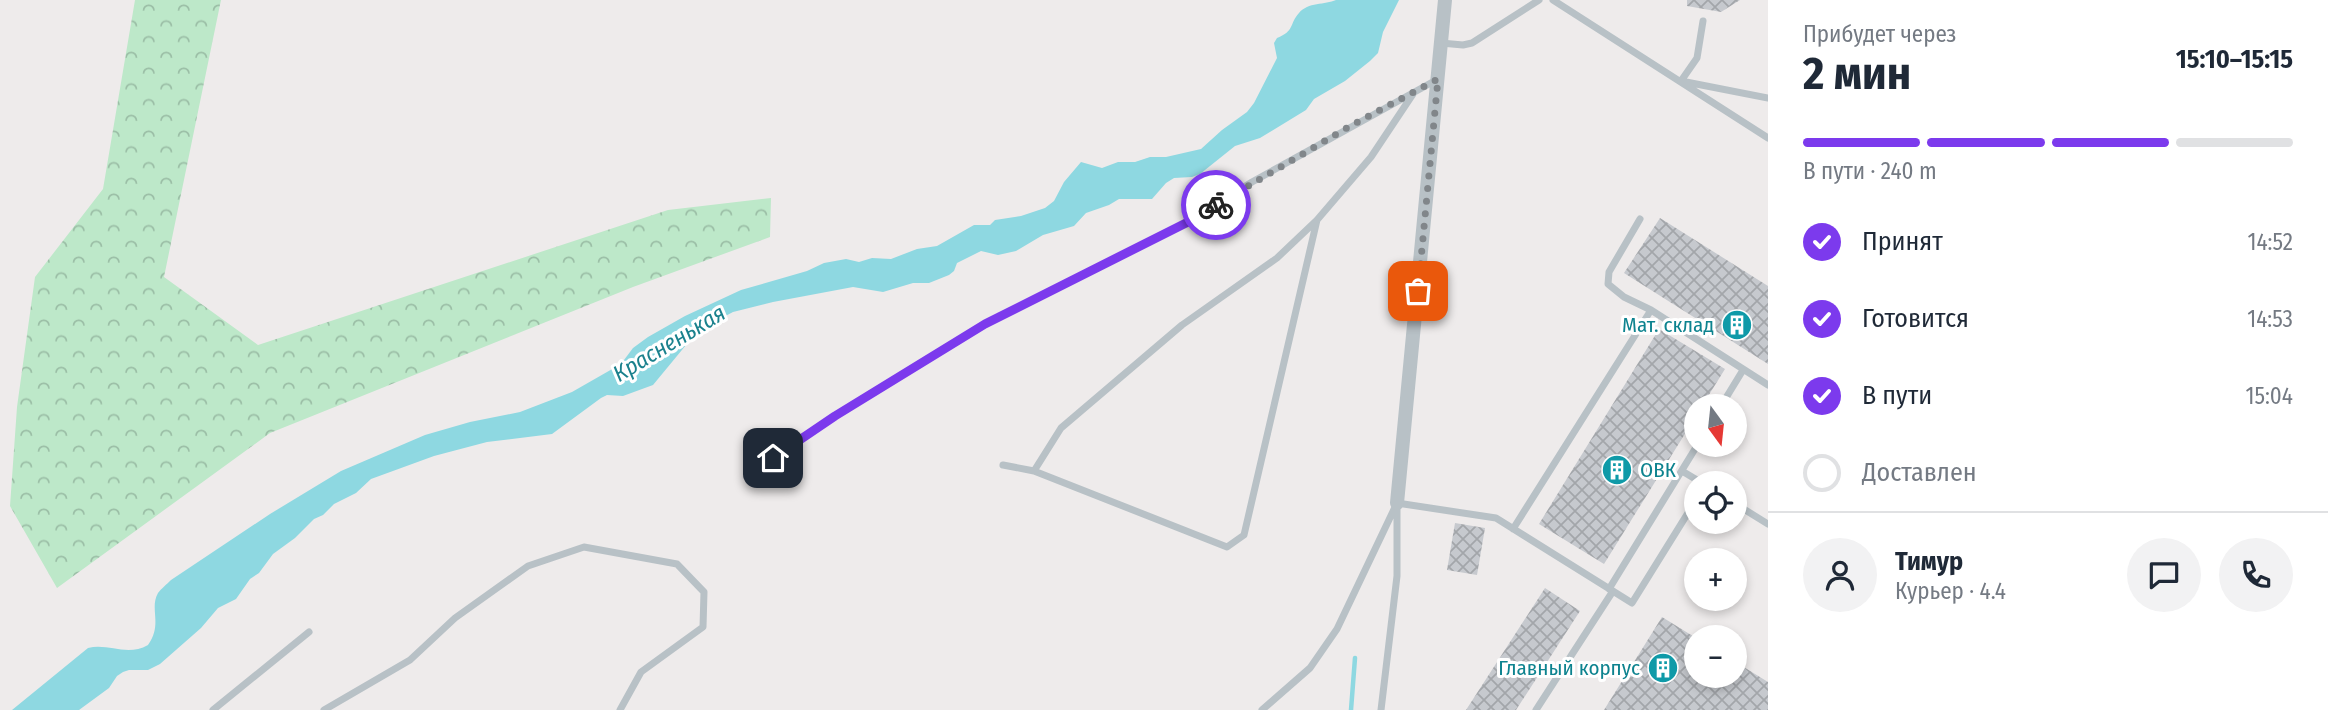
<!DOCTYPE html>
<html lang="ru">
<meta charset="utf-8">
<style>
:root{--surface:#fff;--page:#f2f2f3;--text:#1f2937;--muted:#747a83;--line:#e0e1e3;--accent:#7c3aed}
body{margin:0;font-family:"Fira Sans Condensed",sans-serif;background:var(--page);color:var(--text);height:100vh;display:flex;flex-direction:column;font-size:26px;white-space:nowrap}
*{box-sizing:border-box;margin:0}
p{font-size:23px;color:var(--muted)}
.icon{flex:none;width:38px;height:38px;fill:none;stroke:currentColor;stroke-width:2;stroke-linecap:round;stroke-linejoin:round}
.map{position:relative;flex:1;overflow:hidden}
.details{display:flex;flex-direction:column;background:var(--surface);width:560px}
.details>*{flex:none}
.needle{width:46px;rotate:165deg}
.tools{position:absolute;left:1684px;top:394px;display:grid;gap:14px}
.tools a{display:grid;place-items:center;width:63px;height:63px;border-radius:50%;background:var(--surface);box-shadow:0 4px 10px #0003;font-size:35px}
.pin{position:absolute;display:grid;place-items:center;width:60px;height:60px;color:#fff;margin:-30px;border-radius:14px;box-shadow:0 4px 10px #0006}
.courier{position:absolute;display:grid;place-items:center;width:70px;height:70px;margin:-35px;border:5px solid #7c3aed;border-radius:50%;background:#fff;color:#222;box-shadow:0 2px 9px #0007}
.head em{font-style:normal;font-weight:700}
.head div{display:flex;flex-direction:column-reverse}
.head{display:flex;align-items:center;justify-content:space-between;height:119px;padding:0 35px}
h1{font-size:46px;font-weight:700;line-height:52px}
.bar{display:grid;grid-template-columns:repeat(4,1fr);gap:10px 7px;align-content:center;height:84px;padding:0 35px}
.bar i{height:9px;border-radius:5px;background:var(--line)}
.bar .current{background:var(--accent)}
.bar p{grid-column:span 4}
.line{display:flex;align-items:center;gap:18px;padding:0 35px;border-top:2px solid var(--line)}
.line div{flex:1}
.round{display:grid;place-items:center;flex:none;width:74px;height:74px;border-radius:37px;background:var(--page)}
ol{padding:0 35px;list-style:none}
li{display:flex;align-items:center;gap:21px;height:77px}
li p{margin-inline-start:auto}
li .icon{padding:7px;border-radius:50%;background:var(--accent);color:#fff;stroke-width:4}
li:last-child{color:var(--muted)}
li i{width:38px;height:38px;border:4px solid var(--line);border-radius:50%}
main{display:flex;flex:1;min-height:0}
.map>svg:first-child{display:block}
</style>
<main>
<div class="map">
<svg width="1768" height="710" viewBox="0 0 1768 710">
<defs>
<pattern id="forest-crowns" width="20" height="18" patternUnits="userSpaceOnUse" patternTransform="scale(1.75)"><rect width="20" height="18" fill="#bde8c9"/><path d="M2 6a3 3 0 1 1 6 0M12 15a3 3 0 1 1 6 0" fill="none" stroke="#9bbea6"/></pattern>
<pattern id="building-cross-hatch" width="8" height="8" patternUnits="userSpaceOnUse" patternTransform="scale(1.75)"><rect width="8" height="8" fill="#c6c9ce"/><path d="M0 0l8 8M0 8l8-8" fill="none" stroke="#a3a6aa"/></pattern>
</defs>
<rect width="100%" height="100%" fill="#eeebeb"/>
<!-- forest -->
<path fill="url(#forest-crowns)" d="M135 0H221L164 277 258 345 668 210 771 198 770 237 633 287 270 433 57 588 10 506 17 407 35 277 103 189Z"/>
<!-- water -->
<path fill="#8ed8e1" d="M1336 0H1399L1383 32 1378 53 1370 61 1345 81 1314 99 1306 110 1260 138 1235 146 1200 174 1192 177 1174 178 1166 183 1152 199H1119L1109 205 1086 213 1074 226 1043 235 1016 251 998 255 981 251 957 263 954 271 949 275 929 283H913L883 292 853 287 773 302 733 312 716 321 691 339 653 385 623 396 607 395 601 398 552 434 487 442 434 456 371 479 356 493 334 504 323 515 314 519 295 538 273 554 259 573 250 579 236 599 218 608 201 628 160 664 148 670H129L123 672 117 676 109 688 79 710H12L88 648C109 643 127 657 148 645 163 624 149 609 158 593 161 589 167 584 171 580L270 514 341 471 425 435 470 422 520 412 572 392 621 364 633 348 648 337 685 316 741 290 807 271 824 263 846 259 859 262 872 258 891 259 917 249 937 246 974 225H990L995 220 1021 216 1045 208 1054 201 1064 182 1081 162 1102 168 1118 162H1135L1150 157H1166L1201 149 1222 130 1247 112 1254 103 1277 58 1274 43 1277 38C1295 31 1289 24 1299 13 1308 2 1325 5 1336 0Z"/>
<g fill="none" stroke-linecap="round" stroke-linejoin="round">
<!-- stream -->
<path stroke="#8ed8e1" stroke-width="4.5" d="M1351 710 1355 658"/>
</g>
<!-- building -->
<path fill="url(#building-cross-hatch)" d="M1687 0H1740L1721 12 1687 6Z
M1660 218 1768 286V364L1624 273Z
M1659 329 1725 369 1702 406H1696V416L1604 564 1539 524Z
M1455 523 1485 528 1477 575 1447 570Z
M1545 588 1580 611 1516 710H1466Z
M1662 617 1696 638V676H1734V661L1768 682V710H1604Z"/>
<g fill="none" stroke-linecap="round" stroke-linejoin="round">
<!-- service -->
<path stroke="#b8c1c6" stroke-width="7" d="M1553 0 1768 138
M1703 21 1697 58 1681 81 1768 98
M1441 43 1463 45 1472 43 1539 0
M1640 219 1609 272 1608 284 1624 297 1651 310
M1721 406 1743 370
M1003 465 1034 471 1227 547 1244 535 1317 220
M1034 471 1061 428 1182 325 1277 258 1317 220 1371 157 1413 94
M1682 471 1702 483
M752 472 835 416 985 324 1190 221 1252 182 1438 79
M1397 503 1496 518 1632 603 1696 500
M1734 503 1768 524
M1513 529 1651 310 1768 385
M1609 589 1698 444
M213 710 309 632
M324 710 410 660 455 618 528 566 584 547 677 564 704 592 703 627 641 672 620 710
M1262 710 1310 668 1337 629 1397 503
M1381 710 1397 576V508
M1536 710 1613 591"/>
<!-- minor -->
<path stroke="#b8c1c6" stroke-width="14" d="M1397 503 1445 0"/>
</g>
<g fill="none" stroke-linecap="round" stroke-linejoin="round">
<!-- done -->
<path stroke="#81868a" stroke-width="7" stroke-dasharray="0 12.6" d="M1216 205 1352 125 1438 79 1418 291"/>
<!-- route -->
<path stroke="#7c3aed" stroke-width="9" d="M773 458 835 416 985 324 1190 221 1216 205"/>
</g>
<!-- icons -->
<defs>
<g id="building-disc" transform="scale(1.575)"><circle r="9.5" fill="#0f9aa8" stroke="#fff"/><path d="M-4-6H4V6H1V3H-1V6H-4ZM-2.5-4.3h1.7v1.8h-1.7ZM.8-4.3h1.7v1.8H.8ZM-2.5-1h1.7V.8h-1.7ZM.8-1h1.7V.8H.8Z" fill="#fff"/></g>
</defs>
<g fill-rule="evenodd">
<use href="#building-disc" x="1737" y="325"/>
<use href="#building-disc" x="1617" y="470"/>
<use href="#building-disc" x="1663" y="668"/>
</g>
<g text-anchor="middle" stroke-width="6" stroke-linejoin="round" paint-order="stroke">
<!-- culture labels -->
<g font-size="21" fill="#0d838f" stroke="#fff" text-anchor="end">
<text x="1714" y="332">Мат. склад</text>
<text x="1640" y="477" text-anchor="start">ОВК</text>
<text x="1640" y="675">Главный корпус</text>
</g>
<!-- water labels -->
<g font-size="23" font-style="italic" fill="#1a818d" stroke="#fff">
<text transform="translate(669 343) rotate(-31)" y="8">Красненькая</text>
</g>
</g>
</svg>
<div class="tools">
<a><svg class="needle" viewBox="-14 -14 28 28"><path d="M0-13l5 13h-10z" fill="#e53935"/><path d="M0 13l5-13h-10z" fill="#747a83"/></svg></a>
<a><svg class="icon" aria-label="locate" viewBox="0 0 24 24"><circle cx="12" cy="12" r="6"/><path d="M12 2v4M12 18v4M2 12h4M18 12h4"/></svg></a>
<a>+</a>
<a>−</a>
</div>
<div class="pin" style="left:1418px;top:291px;background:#ea580c"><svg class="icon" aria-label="bag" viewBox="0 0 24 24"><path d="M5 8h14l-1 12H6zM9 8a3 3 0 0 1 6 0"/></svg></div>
<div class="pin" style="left:773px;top:458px;background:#1f2937"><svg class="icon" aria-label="home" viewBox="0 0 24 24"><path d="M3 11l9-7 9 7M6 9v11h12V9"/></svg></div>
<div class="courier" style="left:1216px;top:205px"><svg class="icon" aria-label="bike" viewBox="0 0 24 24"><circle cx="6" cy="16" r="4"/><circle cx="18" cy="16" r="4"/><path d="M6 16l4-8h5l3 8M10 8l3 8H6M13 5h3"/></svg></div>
</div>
<section class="details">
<div class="head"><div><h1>2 мин</h1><p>Прибудет через</p></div><em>15:10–15:15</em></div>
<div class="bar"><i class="current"></i><i class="current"></i><i class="current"></i><i></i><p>В пути · 240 m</p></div>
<ol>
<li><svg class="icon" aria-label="check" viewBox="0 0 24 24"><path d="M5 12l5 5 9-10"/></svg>Принят<p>14:52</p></li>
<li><svg class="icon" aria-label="check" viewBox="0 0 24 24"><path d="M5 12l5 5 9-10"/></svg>Готовится<p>14:53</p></li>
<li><svg class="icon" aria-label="check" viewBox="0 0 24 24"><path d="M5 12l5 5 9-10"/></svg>В пути<p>15:04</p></li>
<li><i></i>Доставлен</li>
</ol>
<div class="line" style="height:126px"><a class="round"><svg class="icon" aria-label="person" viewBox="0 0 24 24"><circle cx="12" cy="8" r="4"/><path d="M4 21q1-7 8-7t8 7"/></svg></a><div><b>Тимур</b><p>Курьер · 4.4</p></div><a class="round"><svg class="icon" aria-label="chat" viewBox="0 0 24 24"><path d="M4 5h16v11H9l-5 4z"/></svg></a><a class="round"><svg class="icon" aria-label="phone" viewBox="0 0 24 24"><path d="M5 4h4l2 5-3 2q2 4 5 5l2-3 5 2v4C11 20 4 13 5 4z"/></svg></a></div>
</section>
</main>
